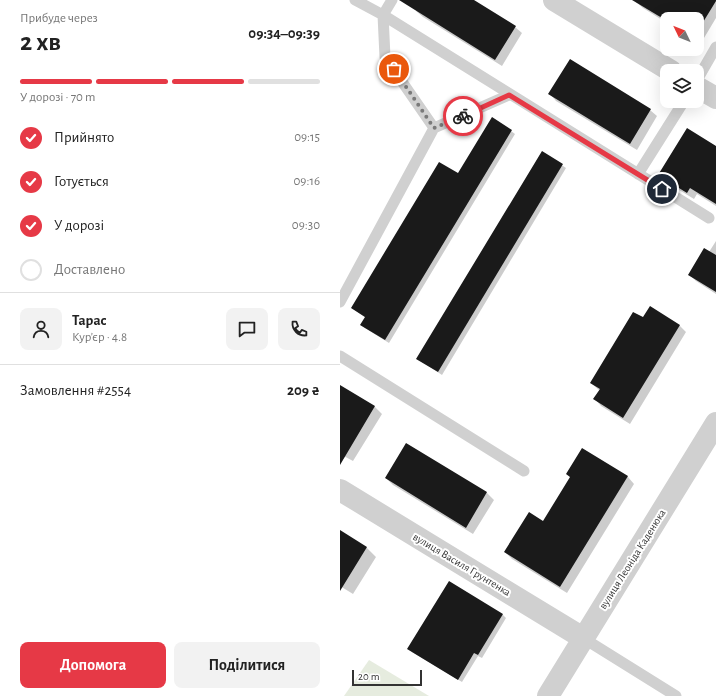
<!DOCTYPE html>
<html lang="uk">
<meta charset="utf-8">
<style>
:root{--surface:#fff;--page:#f2f2f2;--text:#222;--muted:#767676;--line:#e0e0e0;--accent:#e63946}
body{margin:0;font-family:"Alegreya Sans",sans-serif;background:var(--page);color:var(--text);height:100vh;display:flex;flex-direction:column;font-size:15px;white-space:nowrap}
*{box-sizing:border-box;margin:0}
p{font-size:13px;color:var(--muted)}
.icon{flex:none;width:22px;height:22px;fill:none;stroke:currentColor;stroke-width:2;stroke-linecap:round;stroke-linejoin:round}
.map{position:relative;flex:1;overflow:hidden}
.panel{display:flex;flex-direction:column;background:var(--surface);width:340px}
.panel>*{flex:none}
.needle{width:26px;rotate:313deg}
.buttons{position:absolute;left:320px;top:12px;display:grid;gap:8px}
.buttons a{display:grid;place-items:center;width:44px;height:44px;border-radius:8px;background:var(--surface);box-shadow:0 4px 16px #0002;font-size:20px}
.scale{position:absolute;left:12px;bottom:10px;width:70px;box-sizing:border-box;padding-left:4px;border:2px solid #333;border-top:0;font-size:11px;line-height:14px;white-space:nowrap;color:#333;-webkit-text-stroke:3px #fff;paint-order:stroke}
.pin{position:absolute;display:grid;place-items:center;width:34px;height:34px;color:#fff;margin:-17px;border:2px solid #fff;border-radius:50%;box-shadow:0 1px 4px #0007}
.courier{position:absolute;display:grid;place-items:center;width:40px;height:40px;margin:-20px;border:3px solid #e63946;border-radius:50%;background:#fff;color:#222;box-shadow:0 1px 5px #0007}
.headline em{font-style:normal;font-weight:700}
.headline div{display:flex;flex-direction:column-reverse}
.headline{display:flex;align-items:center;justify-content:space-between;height:68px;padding:0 20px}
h1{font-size:26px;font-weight:700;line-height:30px}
.bar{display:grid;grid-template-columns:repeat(4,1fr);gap:6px 4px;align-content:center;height:48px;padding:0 20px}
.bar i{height:5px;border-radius:3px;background:var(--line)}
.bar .selected{background:var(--accent)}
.bar p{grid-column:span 4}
.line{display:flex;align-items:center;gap:10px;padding:0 20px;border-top:1px solid var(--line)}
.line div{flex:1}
.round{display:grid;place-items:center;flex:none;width:42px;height:42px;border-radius:8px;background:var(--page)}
ol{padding:0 20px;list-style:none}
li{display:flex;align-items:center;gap:12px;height:44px}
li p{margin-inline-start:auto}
li .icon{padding:4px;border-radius:50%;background:var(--accent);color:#fff;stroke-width:4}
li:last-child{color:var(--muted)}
li i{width:22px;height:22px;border:2px solid var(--line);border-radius:50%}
.cta{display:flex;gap:8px;margin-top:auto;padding:8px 20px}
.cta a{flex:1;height:46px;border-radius:8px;background:var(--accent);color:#fff;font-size:16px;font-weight:700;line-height:46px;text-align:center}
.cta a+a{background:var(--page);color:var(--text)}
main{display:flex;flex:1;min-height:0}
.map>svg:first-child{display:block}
</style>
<main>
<section class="panel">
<div class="headline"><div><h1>2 хв</h1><p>Прибуде через</p></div><em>09:34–09:39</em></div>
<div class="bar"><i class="selected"></i><i class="selected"></i><i class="selected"></i><i></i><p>У дорозі · 70 m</p></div>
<ol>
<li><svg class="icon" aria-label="check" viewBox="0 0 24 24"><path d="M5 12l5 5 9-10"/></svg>Прийнято<p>09:15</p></li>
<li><svg class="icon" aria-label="check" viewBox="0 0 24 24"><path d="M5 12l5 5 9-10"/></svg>Готується<p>09:16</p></li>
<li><svg class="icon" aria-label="check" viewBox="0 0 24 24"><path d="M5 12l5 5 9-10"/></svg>У дорозі<p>09:30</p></li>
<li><i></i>Доставлено</li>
</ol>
<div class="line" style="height:72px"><a class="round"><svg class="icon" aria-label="person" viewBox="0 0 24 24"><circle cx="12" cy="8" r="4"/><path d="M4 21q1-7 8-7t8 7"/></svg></a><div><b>Тарас</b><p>Кур’єр · 4.8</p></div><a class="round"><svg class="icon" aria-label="chat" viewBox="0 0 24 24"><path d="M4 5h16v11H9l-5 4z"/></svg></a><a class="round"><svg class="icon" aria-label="phone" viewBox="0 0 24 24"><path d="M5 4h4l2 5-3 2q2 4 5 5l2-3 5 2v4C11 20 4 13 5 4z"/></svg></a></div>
<div class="line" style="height:52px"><div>Замовлення #2554</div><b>209 ₴</b></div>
<div class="cta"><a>Допомога</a><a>Поділитися</a></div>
</section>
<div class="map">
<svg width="376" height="696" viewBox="0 0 376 696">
<rect width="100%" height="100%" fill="#fff"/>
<!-- green -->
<path fill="#e6ecdf" d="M29 660 89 696H4Z"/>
<!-- shadow -->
<path fill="#0003" d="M83 0H132L175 27 182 33 162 66 83 17 76 11Z
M297 0H376V18L361 43 357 41V19H327V23L303 8 296 2Z
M210 94 310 110 317 116 297 150 216 101Z
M171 131 175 134 49 343 25 328 21 325 26 318 12 308 118 175Z
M376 147V206L357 194 354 199 326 182 319 175Z
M202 152 226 168 102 375 78 359Z
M376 241V294L356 281 349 274 369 252Z
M310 308 340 326 346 332 290 424 261 406 255 399 260 391 251 383 304 319Z
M0 386 35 407 42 414 13 461 0 454Z
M67 444 147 493 154 500 133 534 53 485 46 478Z
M243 449 288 477 294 484 227 593 172 559 165 552 203 522 231 478Z
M0 531 27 548 36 557 13 594 0 586Z
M110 582 163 615 166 618 142 658 138 656 122 682 72 652Z"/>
<!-- building -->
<path fill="#1a1a1a" d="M59 0H134L176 26 155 60Z
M292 0H376V1L357 32V19H327V21Z
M230 59 311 109 290 144 208 94Z
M152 117 172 130 45 340 20 325 25 317 11 308 99 162 118 173Z
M347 128 376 146V204L350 188 347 193 318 175Z
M202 151 223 164 98 372 76 359Z
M364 248 376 255V292L348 275Z
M310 306 340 325 283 418 253 399 260 389 250 383 293 312 303 317Z
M0 385 35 406 0 465Z
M66 443 147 492 126 528 45 478Z
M242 448 288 476 220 587 164 552 189 512 203 521 230 477 226 474Z
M0 530 27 547 0 591Z
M109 581 163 614 138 655 134 653 118 680 67 649Z"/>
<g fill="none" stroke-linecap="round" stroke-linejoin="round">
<!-- lane -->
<path stroke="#d0d0d0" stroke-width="11" d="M52 0 43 15 369 218
M357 80 376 47
M94 128 169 95
M298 174 344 101
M0 302 94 128 45 57 43 15 15 0
M0 356 184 471
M243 638 336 696"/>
<!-- street -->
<path stroke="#d0d0d0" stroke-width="22" d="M214 0 331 71
M357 87 376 98
M0 490 243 638
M208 696 376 423"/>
</g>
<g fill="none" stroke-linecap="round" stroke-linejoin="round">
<!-- done -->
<path stroke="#7a7a7a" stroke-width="4" stroke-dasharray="0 7.2" d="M54 69 94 128 123 116"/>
<!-- route -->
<path stroke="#e63946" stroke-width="5" d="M123 116 169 95 322 189"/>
</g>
<g text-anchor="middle" stroke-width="4" stroke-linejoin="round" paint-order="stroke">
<!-- street labels -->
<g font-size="11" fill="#333" stroke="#fff">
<text transform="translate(292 559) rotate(-58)" y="4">вулиця Леоніда Каденюка</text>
<text transform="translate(122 564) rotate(31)" y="4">вулиця Василя Грунтенка</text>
</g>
</g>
</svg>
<div class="buttons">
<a><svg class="needle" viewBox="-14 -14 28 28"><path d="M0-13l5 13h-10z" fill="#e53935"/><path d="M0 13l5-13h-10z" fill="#767676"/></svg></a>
<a><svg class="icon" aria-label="layers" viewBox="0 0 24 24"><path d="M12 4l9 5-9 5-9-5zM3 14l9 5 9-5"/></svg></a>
</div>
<div class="scale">20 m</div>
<div class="pin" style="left:54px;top:69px;background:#ea580c"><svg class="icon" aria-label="bag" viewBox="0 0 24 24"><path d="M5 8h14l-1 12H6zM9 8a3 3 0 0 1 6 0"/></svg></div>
<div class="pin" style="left:322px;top:189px;background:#1f2937"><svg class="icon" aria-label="home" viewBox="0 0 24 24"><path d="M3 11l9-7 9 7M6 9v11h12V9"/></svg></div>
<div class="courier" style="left:123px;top:116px"><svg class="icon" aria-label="bike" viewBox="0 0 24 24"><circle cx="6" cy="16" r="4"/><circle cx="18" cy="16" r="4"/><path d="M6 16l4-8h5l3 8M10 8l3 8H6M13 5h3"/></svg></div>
</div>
</main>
